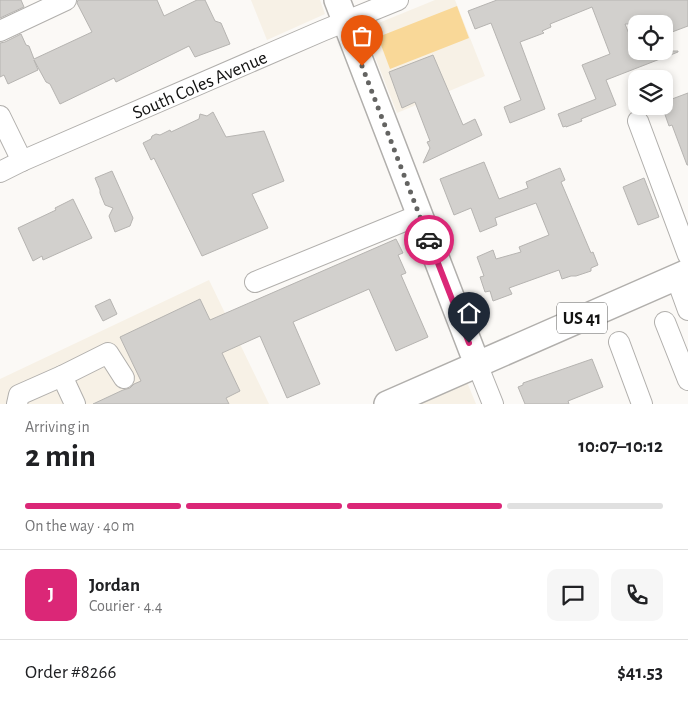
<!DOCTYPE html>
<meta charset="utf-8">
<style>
:root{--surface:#fff;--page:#f6f6f6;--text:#202124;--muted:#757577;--line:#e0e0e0;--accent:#db2777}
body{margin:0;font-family:"Alegreya Sans",sans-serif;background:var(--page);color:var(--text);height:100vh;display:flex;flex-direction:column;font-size:19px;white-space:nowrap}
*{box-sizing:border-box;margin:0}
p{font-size:16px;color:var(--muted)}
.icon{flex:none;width:28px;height:28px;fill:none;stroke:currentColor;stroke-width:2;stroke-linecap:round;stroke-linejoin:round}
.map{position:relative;height:404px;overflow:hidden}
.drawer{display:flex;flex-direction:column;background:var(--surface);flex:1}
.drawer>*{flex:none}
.tools{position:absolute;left:628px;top:15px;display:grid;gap:10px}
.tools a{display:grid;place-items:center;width:45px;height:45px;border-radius:10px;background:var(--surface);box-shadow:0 2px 8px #0003;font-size:25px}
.pin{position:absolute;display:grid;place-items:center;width:42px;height:42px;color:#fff;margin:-51px -21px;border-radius:50% 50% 50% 0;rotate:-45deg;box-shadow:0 0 5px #0007}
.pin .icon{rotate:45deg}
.courier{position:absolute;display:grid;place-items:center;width:50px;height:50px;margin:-25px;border:4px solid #db2777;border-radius:50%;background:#fff;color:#222;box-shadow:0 1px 6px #0007}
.summary em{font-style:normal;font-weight:700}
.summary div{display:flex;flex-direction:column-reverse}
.summary{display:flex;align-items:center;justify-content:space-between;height:85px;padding:0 25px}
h1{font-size:32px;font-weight:700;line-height:38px}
.bar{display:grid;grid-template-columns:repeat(4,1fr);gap:8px 5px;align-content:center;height:60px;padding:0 25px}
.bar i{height:6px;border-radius:4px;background:var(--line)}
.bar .on{background:var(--accent)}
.bar p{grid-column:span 4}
.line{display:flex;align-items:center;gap:12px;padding:0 25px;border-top:1px solid var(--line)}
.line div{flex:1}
.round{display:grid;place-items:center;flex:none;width:52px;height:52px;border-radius:10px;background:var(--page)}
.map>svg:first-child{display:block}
</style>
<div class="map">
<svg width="688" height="404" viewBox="0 0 688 404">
<rect width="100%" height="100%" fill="#fbf9f6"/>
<!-- built -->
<path fill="#f7f1e6" d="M251 0H320L325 14 267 40Z
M435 0H455L485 76 397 113 364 29Z
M209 280 269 404H0V379Z
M467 382 476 404H417Z"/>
<!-- green -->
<path fill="#f9d898" d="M457 6 469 38 390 69 378 37Z"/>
<!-- building -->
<path fill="#d2d0cd" stroke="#b6b4b1" d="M0 0H21L24 7 0 18Z
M78 0H157L164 16 197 0H205L215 21 221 23 230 44 195 57 189 46 116 82 114 78 60 104 50 84 46 82 34 60 38 70 8 84 4 75 0 77V43L5 42 21 34 26 45 29 46 34 59 92 32 77 3Z
M497 0H688V26L664 35V24H625L636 51H678V52L606 80 616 105 581 119 582 121 566 127V126L563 127 558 114 596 99 582 65 610 54 592 7 550 24 551 27 542 31 544 33 520 42 545 109 510 123 504 107 521 100 491 23 475 29 468 11Z
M433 55 463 125 475 119 482 135 423 163 430 148 427 142 430 141 415 102 402 108 389 72Z
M688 93V165H687L672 125 669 126 662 106H664V102Z
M213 112 226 137 264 131 284 181 252 194 268 228 202 256 154 158 151 160 143 143 151 139 152 136 156 134 160 135 170 130 171 132 199 119 200 114 207 116Z
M484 162 499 199 528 188 526 182 560 168 565 180 561 182 591 253 593 252 598 265 591 268V271L576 276H571L562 279 559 270 509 288 512 294 493 301 490 291 485 292 480 277 484 276 477 257 493 250 496 259 521 252 519 247 549 235 536 203 495 218 497 225 480 232 471 208 454 215 440 179Z
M112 171 133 218 130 226 115 232 109 216 113 208 105 205 100 193V190L95 178Z
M644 178 659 217 638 225 623 187Z
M73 199 92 238 43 260 42 256 33 261 18 228 56 210 55 208Z
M396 239 403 253 398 255 406 273 401 275 428 337 396 351 369 289 293 322 320 384 287 398 260 336 222 353 240 391 226 398 229 404H93L123 390 130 388 134 384 141 381 120 337 200 299 210 320Z
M110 299 117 314 103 321 95 306Z
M592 359 603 387 568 401 569 404H525L518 387 523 385V383Z"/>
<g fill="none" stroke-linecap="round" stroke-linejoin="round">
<!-- minor casing -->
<g stroke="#b1afac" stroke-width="22">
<g id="minor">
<path d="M0 31 66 0"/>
<path d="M0 116 22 161"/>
<path d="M638 121 688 255"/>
<path id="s1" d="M0 172 22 161 322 31 398 0"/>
<path d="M676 277 688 310"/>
<path d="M255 282 419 215"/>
<path d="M665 322 688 380"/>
<path d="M619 342 642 404"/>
<path d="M477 364 493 404"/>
<path d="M62 376 108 353 124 378"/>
<path d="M17 404 19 395 62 376 75 404"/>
</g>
</g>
<!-- major casing -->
<g stroke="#b1afac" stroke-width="28">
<path id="major" d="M337 0 477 364
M387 404 688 272"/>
</g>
<!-- minor -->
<use href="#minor" stroke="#fff" stroke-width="20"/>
<!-- major -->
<use href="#major" stroke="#fff" stroke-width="25"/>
</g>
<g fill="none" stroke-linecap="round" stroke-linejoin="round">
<!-- done -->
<path stroke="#646462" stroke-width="5" stroke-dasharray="0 9" d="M362 66 429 240"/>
<!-- route -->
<path stroke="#db2777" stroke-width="6" d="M429 240 469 343"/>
</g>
<g text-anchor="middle" stroke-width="5" stroke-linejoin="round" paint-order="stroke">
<!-- shield labels -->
<rect fill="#fff" stroke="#5a5a59" stroke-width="1" x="557" y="302.5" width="50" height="31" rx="4"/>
<g font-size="18" font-weight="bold" fill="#131312">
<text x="582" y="324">US 41</text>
</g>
<!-- street labels -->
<g font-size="19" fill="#131312" stroke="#fff">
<text dy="7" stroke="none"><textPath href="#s1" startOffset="218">South Coles Avenue</textPath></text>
</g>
</g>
</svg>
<div class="tools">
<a><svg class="icon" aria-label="locate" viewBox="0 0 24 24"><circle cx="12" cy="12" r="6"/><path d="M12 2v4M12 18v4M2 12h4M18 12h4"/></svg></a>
<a><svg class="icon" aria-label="layers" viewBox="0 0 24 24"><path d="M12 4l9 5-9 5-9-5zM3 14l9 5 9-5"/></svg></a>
</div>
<div class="pin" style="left:362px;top:66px;background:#ea580c"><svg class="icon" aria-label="bag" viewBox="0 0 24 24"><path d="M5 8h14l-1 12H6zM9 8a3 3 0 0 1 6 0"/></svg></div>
<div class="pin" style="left:469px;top:343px;background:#1f2937"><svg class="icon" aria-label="home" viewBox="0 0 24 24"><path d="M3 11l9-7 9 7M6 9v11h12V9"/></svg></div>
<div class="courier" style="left:429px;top:240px"><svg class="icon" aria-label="car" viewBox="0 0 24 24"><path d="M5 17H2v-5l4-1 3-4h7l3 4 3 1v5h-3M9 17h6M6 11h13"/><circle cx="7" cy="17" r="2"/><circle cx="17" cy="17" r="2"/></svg></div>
</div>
<section class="drawer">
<div class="summary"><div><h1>2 min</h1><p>Arriving in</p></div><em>10:07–10:12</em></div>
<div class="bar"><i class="on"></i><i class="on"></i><i class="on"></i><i></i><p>On the way · 40 m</p></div>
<div class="line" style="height:90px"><b class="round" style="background:var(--accent);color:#fff">J</b><div><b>Jordan</b><p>Courier · 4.4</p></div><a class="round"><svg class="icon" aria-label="chat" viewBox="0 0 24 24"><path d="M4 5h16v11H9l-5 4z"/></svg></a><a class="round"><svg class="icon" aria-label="phone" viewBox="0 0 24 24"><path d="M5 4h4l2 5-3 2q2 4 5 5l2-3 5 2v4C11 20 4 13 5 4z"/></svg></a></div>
<div class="line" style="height:65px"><div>Order #8266</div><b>$41.53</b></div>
</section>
